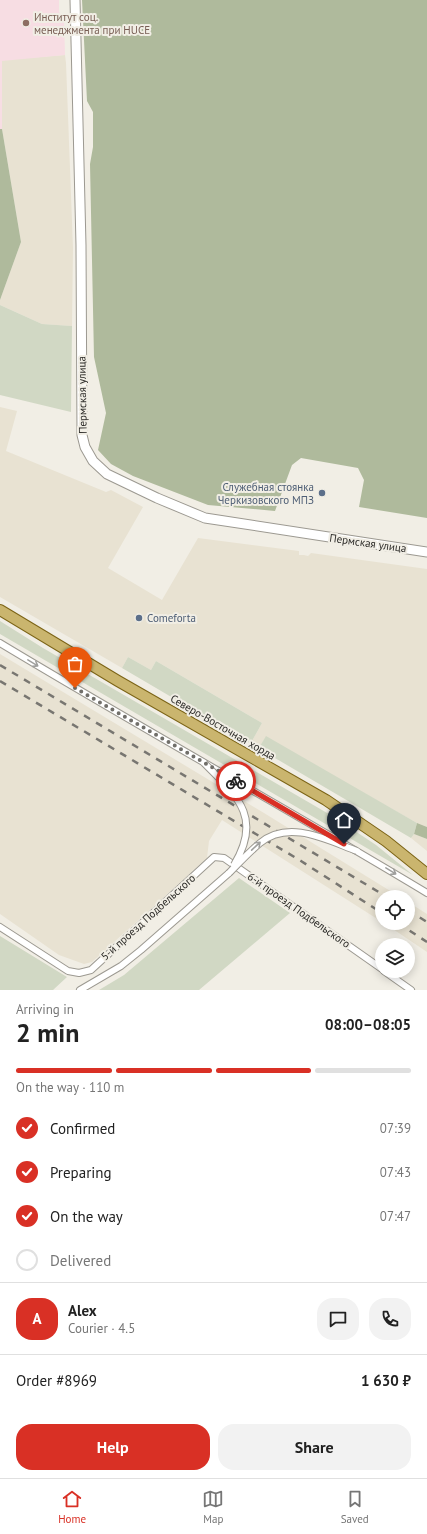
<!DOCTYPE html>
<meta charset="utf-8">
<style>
:root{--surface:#fff;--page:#f2f2f2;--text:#222;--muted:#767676;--line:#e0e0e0;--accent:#d93025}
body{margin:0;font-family:"PT Sans",sans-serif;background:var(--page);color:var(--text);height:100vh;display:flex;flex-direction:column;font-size:15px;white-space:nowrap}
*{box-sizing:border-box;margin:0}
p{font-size:13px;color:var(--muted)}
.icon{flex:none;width:22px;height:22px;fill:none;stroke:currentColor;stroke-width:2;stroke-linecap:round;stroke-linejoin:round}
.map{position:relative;height:990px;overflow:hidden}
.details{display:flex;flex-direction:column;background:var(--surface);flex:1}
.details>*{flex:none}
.controls{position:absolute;left:375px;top:890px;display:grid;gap:8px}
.controls a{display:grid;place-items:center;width:40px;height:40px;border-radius:50%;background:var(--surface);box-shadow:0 2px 10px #0003;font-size:20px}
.pin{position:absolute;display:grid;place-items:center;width:34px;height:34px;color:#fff;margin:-41px -17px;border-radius:50% 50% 50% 0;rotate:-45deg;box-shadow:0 0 4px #0007}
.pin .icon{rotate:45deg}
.courier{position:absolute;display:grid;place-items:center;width:40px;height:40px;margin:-20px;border:3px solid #d93025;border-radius:50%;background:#fff;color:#222;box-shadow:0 1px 5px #0007}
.overview em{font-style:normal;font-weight:700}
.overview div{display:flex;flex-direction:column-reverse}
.overview{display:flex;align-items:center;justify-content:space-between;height:68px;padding:0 16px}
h1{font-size:26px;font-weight:700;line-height:30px}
.bar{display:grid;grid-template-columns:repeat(4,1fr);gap:6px 4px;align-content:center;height:48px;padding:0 16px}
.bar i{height:5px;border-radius:3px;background:var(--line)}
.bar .on{background:var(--accent)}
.bar p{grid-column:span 4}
.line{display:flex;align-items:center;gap:10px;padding:0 16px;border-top:1px solid var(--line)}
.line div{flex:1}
.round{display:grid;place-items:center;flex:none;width:42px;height:42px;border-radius:16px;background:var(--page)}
ol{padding:0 16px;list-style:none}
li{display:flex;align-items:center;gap:12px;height:44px}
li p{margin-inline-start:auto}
li .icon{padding:4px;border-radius:50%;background:var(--accent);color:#fff;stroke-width:4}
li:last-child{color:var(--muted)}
li i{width:22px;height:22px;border:2px solid var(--line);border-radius:50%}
.primary-button{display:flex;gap:8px;margin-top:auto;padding:8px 16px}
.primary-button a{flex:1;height:46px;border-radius:16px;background:var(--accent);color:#fff;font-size:16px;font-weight:700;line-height:46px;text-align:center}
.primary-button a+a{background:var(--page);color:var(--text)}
.tab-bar{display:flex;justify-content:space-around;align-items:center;height:56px;border-top:1px solid var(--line);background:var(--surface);font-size:11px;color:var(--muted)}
.tab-bar a{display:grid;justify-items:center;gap:2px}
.tab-bar .on{color:var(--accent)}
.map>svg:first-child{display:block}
</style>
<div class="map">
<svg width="427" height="990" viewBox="0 0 427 990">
<rect width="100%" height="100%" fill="#f1eee5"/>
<!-- built -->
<path fill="#e8e2d2" d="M65 55 66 63 73 248 72 326 42 324 0 305V300L21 242 2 129V60Z
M0 407 17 411 6 451 106 492 111 490 143 507 108 568 162 600 198 538 299 551V555H304L308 556 311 553 427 569V827L417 823 392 809 266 737 260 746 252 741 262 723 156 661 151 670 128 657 122 668 0 597Z
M0 654 264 813 400 897H382V922L222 820 209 841 207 858 92 962 84 964 59 955 0 914Z
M414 834 427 839V851L411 838Z
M408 902 427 914V952L384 923H408Z"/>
<!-- education -->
<path fill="#f7dde3" d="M0 0H59V12L64 17 65 55 2 61V129H0Z"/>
<!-- green -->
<path fill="#d1d8c4" d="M0 305 42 324 72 326 71 412 0 395Z
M0 621 43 648 334 817 376 845 413 875 0 634Z
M128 657 151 670 156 661 262 723 252 741 260 746 266 736 417 823 414 834 411 838 122 668Z
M239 878 290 913 199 990H99L124 975Z
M0 936 67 977 53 990H0Z"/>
<!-- forest -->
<path fill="#afba9c" d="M82 0H427V518L359 507 364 480 358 468 301 458 292 465 275 511 208 505 133 476 111 464 98 450 106 413 94 357 90 164 93 147V112L87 101Z
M0 129H2L21 242 0 300Z
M417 823 427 827V839L414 834Z"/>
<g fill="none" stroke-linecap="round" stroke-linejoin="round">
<!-- street casing -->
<g stroke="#9c9991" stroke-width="8">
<path id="street" d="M0 643C141 728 286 808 427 893
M0 927 68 971 79 973 91 970 214 857 224 858 382 969
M384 971 411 990
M80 990 121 966 141 950 229 873"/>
</g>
<!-- secondary casing -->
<g stroke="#9c9991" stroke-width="11">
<path id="secondary" d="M75 0 81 245 82 435 85 447 93 461 107 474 157 498 205 518 427 552"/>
</g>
<!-- primary casing -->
<g stroke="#7c6416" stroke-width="12">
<path id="primary" d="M0 610 118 681 326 800 386 841 427 874"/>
</g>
<!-- street -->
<use href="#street" stroke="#fff" stroke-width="6"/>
<!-- secondary -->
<use href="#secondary" stroke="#fff" stroke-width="9"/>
<!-- primary -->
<use href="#primary" stroke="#cab56e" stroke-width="10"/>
<!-- rail -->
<path stroke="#787671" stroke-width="2.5" stroke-dasharray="7 7" stroke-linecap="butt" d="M0 665 387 897
M0 681 301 861 382 913
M408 910 427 922
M398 923 427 942"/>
<!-- street-bridge casing -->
<g stroke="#9c9991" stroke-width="8" stroke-linecap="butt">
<path id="street-bridge" d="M204 763C237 796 263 817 234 865
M229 873C239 863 249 852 260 843 289 819 327 840 357 851"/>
</g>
<!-- street-bridge -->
<use href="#street-bridge" stroke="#fff" stroke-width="6"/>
</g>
<!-- one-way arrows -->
<defs><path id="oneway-shaft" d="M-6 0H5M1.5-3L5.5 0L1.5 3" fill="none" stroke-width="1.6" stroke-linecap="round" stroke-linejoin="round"/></defs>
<g stroke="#a0a09e">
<use href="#oneway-shaft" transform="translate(33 663) rotate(31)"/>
<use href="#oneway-shaft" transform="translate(256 846) rotate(-43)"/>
<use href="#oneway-shaft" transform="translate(391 871) rotate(31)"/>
</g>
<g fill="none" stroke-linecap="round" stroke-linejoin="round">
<!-- done -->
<path stroke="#716f6a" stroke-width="4" stroke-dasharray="0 7.2" d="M75 688 236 781"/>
<!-- route -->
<path stroke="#d93025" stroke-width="5" d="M236 781 344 844"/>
</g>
<!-- markers -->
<circle fill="#8d6e63" stroke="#f1eee5" stroke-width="1.5" cx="26" cy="23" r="4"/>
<g fill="#5c6f8a" stroke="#f1eee5" stroke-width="1.5">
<circle cx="322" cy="493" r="4"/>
<circle cx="139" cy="618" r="4"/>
</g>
<g text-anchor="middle" stroke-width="4" stroke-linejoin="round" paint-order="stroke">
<!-- education labels -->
<g font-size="11" fill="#785e54" stroke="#f1eee5" text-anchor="start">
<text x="34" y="21">Институт соц.<tspan x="34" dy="13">менеджмента при HUCE</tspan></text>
</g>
<!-- street labels -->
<g font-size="11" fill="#2c2b28" stroke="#f1eee5">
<text transform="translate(82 395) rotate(-91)" y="4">Пермская улица</text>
<text transform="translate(368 543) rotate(8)" y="4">Пермская улица</text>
<text transform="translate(223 727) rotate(30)" y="4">Северо-Восточная хорда</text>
<text transform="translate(299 910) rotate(35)" y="4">6-й проезд Подбельского</text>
<text transform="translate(148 917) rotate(-42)" y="4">5-й проезд Подбельского</text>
</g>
<!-- service labels -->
<g font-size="11" fill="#4e5e75" stroke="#f1eee5" text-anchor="end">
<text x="314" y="491">Служебная стоянка<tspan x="314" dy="13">Черкизовского МПЗ</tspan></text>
<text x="147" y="622" text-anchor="start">Comeforta</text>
</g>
</g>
</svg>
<div class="controls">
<a><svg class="icon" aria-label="locate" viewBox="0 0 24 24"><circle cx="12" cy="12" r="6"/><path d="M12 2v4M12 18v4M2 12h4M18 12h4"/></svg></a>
<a><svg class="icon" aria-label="layers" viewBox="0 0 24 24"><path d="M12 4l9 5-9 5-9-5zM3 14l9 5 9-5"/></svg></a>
</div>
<div class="pin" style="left:75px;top:688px;background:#ea580c"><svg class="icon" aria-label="bag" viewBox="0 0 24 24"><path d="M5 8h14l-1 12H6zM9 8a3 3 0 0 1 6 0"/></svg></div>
<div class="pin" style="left:344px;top:844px;background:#1f2937"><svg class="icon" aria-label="home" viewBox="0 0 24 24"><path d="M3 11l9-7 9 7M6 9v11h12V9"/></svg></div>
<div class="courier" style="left:236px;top:781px"><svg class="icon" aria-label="bike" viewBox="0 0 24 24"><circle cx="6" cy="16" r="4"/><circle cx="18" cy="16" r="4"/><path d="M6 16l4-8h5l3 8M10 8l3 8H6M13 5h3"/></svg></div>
</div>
<section class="details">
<div class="overview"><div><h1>2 min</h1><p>Arriving in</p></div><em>08:00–08:05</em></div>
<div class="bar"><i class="on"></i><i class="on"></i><i class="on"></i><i></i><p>On the way · 110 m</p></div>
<ol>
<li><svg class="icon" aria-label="check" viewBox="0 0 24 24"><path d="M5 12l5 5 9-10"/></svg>Confirmed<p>07:39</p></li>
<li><svg class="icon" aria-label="check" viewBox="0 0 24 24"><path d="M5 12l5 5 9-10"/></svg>Preparing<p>07:43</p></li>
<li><svg class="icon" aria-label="check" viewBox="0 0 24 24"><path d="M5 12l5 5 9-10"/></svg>On the way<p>07:47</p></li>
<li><i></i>Delivered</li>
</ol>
<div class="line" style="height:72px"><b class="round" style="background:var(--accent);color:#fff">A</b><div><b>Alex</b><p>Courier · 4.5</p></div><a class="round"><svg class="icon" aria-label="chat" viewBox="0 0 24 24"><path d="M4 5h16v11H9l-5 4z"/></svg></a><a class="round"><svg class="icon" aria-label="phone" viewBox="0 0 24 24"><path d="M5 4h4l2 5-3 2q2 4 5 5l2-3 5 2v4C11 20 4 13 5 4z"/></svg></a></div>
<div class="line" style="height:52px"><div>Order #8969</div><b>1 630 ₽</b></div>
<div class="primary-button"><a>Help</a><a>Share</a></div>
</section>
<nav class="tab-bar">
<a class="on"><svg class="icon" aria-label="home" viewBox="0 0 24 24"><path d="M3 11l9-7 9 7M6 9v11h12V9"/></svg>Home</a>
<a><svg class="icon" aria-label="map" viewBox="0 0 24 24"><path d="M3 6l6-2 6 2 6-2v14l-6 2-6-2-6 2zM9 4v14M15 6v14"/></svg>Map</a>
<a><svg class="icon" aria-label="saved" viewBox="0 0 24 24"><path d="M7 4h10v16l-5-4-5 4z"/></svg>Saved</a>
</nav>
